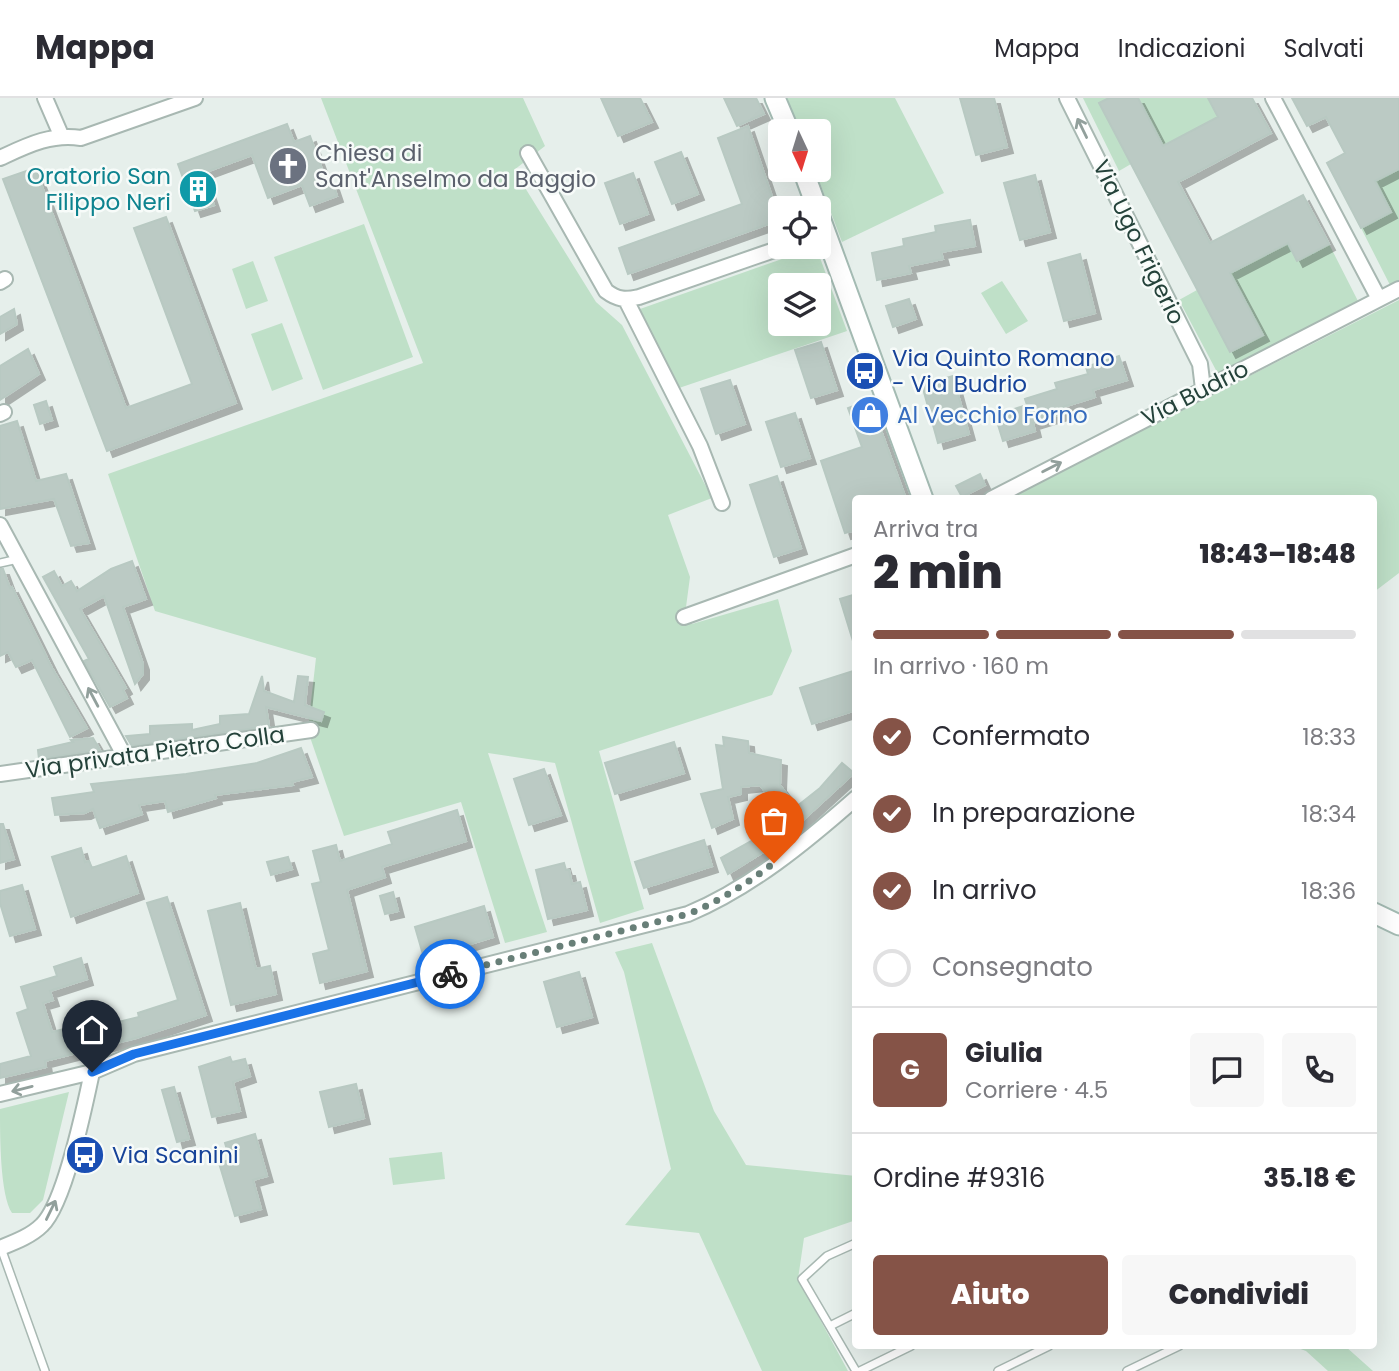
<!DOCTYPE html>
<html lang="it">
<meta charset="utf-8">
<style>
:root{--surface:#fff;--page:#f7f7f7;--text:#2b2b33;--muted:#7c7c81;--line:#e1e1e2;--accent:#855347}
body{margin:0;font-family:Poppins,sans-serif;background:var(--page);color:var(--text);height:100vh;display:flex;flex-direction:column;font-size:26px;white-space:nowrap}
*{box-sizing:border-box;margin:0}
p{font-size:23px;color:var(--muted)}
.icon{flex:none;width:38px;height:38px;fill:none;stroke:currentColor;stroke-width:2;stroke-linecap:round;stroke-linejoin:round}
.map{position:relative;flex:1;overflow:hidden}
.panel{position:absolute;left:852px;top:397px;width:525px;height:854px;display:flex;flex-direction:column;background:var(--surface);border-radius:7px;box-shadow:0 7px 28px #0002}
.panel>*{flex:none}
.needle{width:46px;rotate:176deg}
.tools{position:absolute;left:768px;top:21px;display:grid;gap:14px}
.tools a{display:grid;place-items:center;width:63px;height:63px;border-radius:7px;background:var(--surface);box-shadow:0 7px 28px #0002;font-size:35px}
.pin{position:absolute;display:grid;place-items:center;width:60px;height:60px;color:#fff;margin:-72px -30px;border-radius:50% 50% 50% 0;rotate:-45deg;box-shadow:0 0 7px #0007}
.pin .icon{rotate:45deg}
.courier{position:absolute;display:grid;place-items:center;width:70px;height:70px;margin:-35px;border:5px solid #1a73e8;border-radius:50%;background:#fff;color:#222;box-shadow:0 2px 9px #0007}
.overview em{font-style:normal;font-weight:800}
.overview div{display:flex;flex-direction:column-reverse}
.overview{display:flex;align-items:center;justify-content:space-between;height:119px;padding:0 21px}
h1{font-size:46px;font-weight:800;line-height:52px}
.bar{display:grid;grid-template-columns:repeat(4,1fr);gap:10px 7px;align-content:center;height:84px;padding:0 21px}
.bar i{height:9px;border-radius:5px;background:var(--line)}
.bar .current{background:var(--accent)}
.bar p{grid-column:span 4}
.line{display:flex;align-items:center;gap:18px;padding:0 21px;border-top:2px solid var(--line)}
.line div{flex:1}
.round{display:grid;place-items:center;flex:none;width:74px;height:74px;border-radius:7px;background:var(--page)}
ol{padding:0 21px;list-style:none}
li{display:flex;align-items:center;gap:21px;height:77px}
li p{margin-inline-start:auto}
li .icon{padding:7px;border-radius:50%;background:var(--accent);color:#fff;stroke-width:4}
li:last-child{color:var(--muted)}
li i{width:38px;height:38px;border:4px solid var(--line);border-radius:50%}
.action{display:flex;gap:14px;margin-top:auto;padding:14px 21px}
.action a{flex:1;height:80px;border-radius:7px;background:var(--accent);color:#fff;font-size:28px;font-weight:800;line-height:80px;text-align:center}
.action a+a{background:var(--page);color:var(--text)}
header{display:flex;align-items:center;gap:42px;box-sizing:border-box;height:98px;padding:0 35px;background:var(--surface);border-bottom:2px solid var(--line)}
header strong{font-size:33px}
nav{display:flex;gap:38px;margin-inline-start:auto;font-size:24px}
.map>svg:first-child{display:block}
</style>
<header>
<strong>Mappa</strong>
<nav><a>Mappa</a><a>Indicazioni</a><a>Salvati</a></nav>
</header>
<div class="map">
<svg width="1399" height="1273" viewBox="0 0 1399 1273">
<defs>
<filter id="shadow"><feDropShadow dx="6" dy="6" stdDeviation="0" flood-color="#0004"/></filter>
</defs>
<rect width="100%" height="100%" fill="#e6efeb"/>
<!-- green -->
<path fill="#bfe0c8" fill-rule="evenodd" d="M321 0H523L545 48 514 72 596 204 622 227 712 400 668 417 690 479 686 509 692 526 778 501 792 553 772 597 599 653 644 811 600 825 555 665 488 655 547 834 505 845 461 704 344 738 311 642 309 621 316 560 155 513 108 376 423 265Z
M787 0H895L944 95 842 144 815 72H819V33H800Z
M1083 0H1109L1099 5 1131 66 1119 73Z
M1138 0H1208L1218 19 1163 48Z
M1399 71V183L1390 187 1361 130 1391 114 1375 83Z
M364 126 413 259 323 292 274 159Z
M1288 145 1297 163 1329 146 1358 203 1218 276 1179 202 1197 192 1230 254 1263 237 1230 175Z
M816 149 847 233 679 290 640 211ZM780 187H819V226H780Z
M253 163 268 203 246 211 232 171Z
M1002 183 1028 223 1006 236 981 195Z
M1399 202V475L1374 494V401H1007Z
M282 225 303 281 272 293 251 236Z
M652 845 714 1013 746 1067 856 1078V1122L804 1140 798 1181 848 1273H762L699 1135 625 1127 671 1071 624 874 615 854Z
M69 994 43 1102 30 1115H12C0 1097 0 1038 0 1011Z
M442 1054 445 1081 393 1087 389 1060Z
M1292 1248H1345L1373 1273H1328L1306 1253Z"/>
<!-- building -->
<path fill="#bbcac4" stroke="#b8c9c2" stroke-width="2" filter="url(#shadow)" d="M601 0H640L652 24 618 38Z
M724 0H756L764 16 737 28Z
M960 0H994L1007 49 976 57Z
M1109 0H1138L1163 48 1218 19 1208 0H1252L1271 35 1178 84 1210 145 1303 97 1329 146 1297 163 1288 145 1230 175 1263 237 1230 254 1099 5Z
M1292 0H1399V71L1375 83 1391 114 1361 130 1327 65 1345 55 1326 19 1307 28Z
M287 26 294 44 310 38 327 85 332 83 337 98 310 108 302 87 268 100 252 57 203 75 214 107 195 113 178 66Z
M748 28 780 122 628 176 619 150 742 106 718 40Z
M681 54 698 96 672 106 655 64Z
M35 70 126 310 192 286 134 130 166 119 236 305 107 353 3 81Z
M633 75 648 116 620 126 605 85Z
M1035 77 1050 134 1020 142 1004 85Z
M970 122 975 148 941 154 943 161 909 168 911 175 877 182 872 155 904 148 903 141 936 134 935 128Z
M1080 156 1095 215 1064 223 1048 165Z
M909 201 916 221 893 229 886 208Z
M14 211 17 226 0 236V219Z
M821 244 837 292 811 300 795 252Z
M28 251 39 276 0 302V268Z
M1119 258 1127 282 1093 292 1095 299 1063 309 1065 315 1033 325 1035 333 1003 343 995 317 1027 307 1025 301 1057 291 1055 285 1088 276 1086 269Z
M953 278 969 336 938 345 922 287Z
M730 282 745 326 716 336 701 291Z
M870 302 906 401H856V432L845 435 821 363 862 349 848 310Z
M46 303 52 322 40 326 34 307Z
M795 315 810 360 781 369 766 324Z
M17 323 36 383 66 376 89 445 71 448 54 401 0 411V328Z
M980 376 985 387 962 399 956 388Z
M777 378 801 450 774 459 750 387Z
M132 463 146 501 123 509 143 566V576L135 586 104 498 80 511 126 590 123 592 127 600 110 609 84 563 89 561 43 479 54 473 62 488 71 483 77 493 111 471Z
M0 471H3L10 490 12 489 52 570 87 630 70 639 32 562 16 569 8 554 0 558Z
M856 496V542L853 543 840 501Z
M856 572V612L812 626 800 590Z
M262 578 264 593 294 604 298 578 308 579 305 607 324 614 321 623 266 609 269 628 132 648 126 638 150 636V628L192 626V632L220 626V618L249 616Z
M723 639 748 643 749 655 781 662 780 687 796 709 820 690 842 665 854 675 778 745 728 776 721 760 769 733 764 726 782 715 760 687 741 689V696L728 699 733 721 712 730 701 696 723 691 716 647 724 648Z
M93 640 100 652 39 661 38 652 73 644 71 642Z
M674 644 684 675 615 696 605 665Z
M301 650 312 679 292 684 293 687 215 697 216 700 168 714 165 703 139 707 142 716 100 730 93 711 85 715 55 717 52 700 94 694 91 686 186 676 257 665Z
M544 671 561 717 529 727 514 681Z
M457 712 466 743 382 769 385 779 347 792 367 873 320 885 313 856 329 852 312 786 321 784 313 753 336 747 340 763 392 746 388 734Z
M0 726H3L14 761 0 765Z
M704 742 712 768 644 790 635 764Z
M81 750 85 764 89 763 92 770 126 758 138 795 71 819 52 759Z
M288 759 292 771 271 777 267 764Z
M564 765 566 772H569L572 786 580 784 587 812 548 821 536 772Z
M22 787 35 831 10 838 0 805V793Z
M393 794 398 813 385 816 380 798Z
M167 799 206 917 136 940 45 963 46 969 0 980V966L31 958 17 915 28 911 21 889 57 878 54 869 81 860 87 881 50 893 53 902 43 905 52 934 109 920 110 926 139 919 138 915 178 902 147 805Z
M240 805 256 871 270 868 276 896 231 907 208 813Z
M484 808 493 839 424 860 415 829Z
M579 874 592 919 557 929 544 884Z
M230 959 232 964 245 961 250 978 233 984 240 1013 212 1019 199 969Z
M356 986 364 1020 329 1029 320 994Z
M174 989 189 1041 177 1044 162 992Z
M255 1036 267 1078 253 1082 261 1111 235 1118 219 1065 230 1062 225 1045Z"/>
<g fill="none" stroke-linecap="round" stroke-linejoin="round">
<!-- lane casing -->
<g stroke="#a8b8b2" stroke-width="10">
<path id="lane" d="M0 465 18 461
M856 1145 827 1158 802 1181 856 1273
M1 1150 45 1273
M830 1228 856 1215
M860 1273 911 1248
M998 1273 1049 1248
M1127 1273 1179 1248"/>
</g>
<!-- street casing -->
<g stroke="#a8b8b2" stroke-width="18">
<path id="street" d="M45 0 61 37
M1067 0 1200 266 1203 291
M1273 0 1379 201
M528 55 606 193C618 202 625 202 639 199L783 149
M0 60C26 48 51 35 81 40L195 0
M0 184 5 181
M626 202 700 348 722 405
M0 316 4 314
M991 401 1399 191
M0 427 125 659
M684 519 856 457
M0 676 311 632
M0 996 92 974 134 956 688 816C750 790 805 745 856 700
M0 1150C15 1144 31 1138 42 1127 65 1105 85 1007 92 974"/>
</g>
<!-- secondary casing -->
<g stroke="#a4bbb3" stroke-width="23">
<path id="secondary" d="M775 0 789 33
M803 72 817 110
M819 117 923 401
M1374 815 1399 827"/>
</g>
<!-- lane -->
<use href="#lane" stroke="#fff" stroke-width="7"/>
<!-- street -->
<use href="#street" stroke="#fff" stroke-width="14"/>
<!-- secondary -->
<use href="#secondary" stroke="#fff" stroke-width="19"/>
</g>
<!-- one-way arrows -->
<defs><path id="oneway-shaft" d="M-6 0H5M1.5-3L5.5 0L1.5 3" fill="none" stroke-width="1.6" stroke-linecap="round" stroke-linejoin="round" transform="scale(1.75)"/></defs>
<g stroke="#92a09c">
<use href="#oneway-shaft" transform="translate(1082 30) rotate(-116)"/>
<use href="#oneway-shaft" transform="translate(1052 369) rotate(-27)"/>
<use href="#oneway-shaft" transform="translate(93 599) rotate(-118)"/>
<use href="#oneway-shaft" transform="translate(22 991) rotate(166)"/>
<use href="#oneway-shaft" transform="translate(51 1112) rotate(-64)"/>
</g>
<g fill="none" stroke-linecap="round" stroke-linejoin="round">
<!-- done -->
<path stroke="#687f78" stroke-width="7" stroke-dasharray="0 12.6" d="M450 876 688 816C720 803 746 786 774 765"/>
<!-- route -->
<path stroke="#1a73e8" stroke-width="9" d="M92 974 134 956 450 876"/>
</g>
<!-- icons -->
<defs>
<g id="church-disc" transform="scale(2.0125)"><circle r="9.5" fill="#6b7280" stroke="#f7fbf9"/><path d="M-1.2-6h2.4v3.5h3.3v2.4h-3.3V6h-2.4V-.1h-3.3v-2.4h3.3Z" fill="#fff"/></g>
<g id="building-disc" transform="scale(2.0125)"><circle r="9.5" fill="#0f9aa8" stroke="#f7fbf9"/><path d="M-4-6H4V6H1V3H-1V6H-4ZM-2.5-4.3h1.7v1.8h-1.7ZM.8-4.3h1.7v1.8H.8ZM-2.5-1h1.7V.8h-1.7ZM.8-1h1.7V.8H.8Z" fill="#fff"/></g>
<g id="bus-disc" transform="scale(2.0125)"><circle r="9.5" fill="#1a4fb4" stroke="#f7fbf9"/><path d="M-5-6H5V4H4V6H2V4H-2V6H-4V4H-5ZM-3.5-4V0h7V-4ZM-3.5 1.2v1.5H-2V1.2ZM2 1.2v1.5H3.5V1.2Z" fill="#fff"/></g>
<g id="shop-disc" transform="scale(2.0125)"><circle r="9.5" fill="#3f7fe0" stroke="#f7fbf9"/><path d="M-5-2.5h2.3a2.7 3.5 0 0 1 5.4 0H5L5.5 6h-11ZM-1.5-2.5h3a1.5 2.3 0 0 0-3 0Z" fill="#fff"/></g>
</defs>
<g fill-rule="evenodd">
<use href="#church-disc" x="288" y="68"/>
<use href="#building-disc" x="198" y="91"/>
<use href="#bus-disc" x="865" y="273"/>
<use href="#shop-disc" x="870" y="317"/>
<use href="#bus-disc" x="85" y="1057"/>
</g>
<g text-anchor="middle" stroke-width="5" stroke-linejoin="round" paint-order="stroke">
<!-- worship labels -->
<g font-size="23" fill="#5b616d" stroke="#f7fbf9" text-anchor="start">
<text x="315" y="63">Chiesa di<tspan x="315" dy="26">Sant'Anselmo da Baggio</tspan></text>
</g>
<!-- culture labels -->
<g font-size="23" fill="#0d838f" stroke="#f7fbf9" text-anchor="end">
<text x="171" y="86">Oratorio San<tspan x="171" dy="26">Filippo Neri</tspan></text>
</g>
<!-- street labels -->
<g font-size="23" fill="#24423a" stroke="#f7fbf9">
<text transform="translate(1139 144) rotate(64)" y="8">Via Ugo Frigerio</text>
<text transform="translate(1195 295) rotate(-27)" y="8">Via Budrio</text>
<text transform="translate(155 654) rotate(-8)" y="8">Via privata Pietro Colla</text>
</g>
<!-- transit labels -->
<g font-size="23" fill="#164399" stroke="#f7fbf9" text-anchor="start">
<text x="892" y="268">Via Quinto Romano<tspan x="892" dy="26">- Via Budrio</tspan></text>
<text x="112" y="1065">Via Scanini</text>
</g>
<!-- shop labels -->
<g font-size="23" fill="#366cbe" stroke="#f7fbf9" text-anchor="start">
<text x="897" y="325">Al Vecchio Forno</text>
</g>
</g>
</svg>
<div class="tools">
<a><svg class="needle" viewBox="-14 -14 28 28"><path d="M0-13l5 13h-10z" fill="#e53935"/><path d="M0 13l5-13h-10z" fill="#7c7c81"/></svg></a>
<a><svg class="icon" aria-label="locate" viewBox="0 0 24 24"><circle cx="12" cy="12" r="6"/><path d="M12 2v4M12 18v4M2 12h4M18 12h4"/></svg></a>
<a><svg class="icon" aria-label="layers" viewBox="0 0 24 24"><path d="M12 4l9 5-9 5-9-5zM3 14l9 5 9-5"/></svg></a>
</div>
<div class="pin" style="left:774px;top:765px;background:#ea580c"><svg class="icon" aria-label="bag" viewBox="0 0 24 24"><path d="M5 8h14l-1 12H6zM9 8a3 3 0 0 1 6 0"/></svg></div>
<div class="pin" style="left:92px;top:974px;background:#1f2937"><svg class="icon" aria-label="home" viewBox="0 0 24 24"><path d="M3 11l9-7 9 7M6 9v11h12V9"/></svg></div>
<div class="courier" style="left:450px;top:876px"><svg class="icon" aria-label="bike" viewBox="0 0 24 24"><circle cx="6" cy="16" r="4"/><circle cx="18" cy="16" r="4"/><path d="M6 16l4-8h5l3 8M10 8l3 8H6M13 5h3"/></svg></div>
<section class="panel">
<div class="overview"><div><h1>2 min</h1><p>Arriva tra</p></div><em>18:43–18:48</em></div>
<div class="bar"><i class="current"></i><i class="current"></i><i class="current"></i><i></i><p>In arrivo · 160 m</p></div>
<ol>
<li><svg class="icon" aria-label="check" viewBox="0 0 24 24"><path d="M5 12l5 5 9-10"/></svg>Confermato<p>18:33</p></li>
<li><svg class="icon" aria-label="check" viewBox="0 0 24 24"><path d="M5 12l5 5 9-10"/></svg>In preparazione<p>18:34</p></li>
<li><svg class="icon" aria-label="check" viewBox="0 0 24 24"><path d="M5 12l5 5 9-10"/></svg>In arrivo<p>18:36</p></li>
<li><i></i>Consegnato</li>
</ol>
<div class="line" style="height:126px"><b class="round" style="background:var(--accent);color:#fff">G</b><div><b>Giulia</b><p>Corriere · 4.5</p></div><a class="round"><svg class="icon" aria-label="chat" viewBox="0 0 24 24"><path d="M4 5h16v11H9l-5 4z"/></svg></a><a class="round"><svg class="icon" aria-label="phone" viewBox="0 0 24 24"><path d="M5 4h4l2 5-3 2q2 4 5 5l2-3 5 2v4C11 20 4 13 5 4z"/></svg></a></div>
<div class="line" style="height:91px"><div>Ordine #9316</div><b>35.18 €</b></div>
<div class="action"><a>Aiuto</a><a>Condividi</a></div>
</section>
</div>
